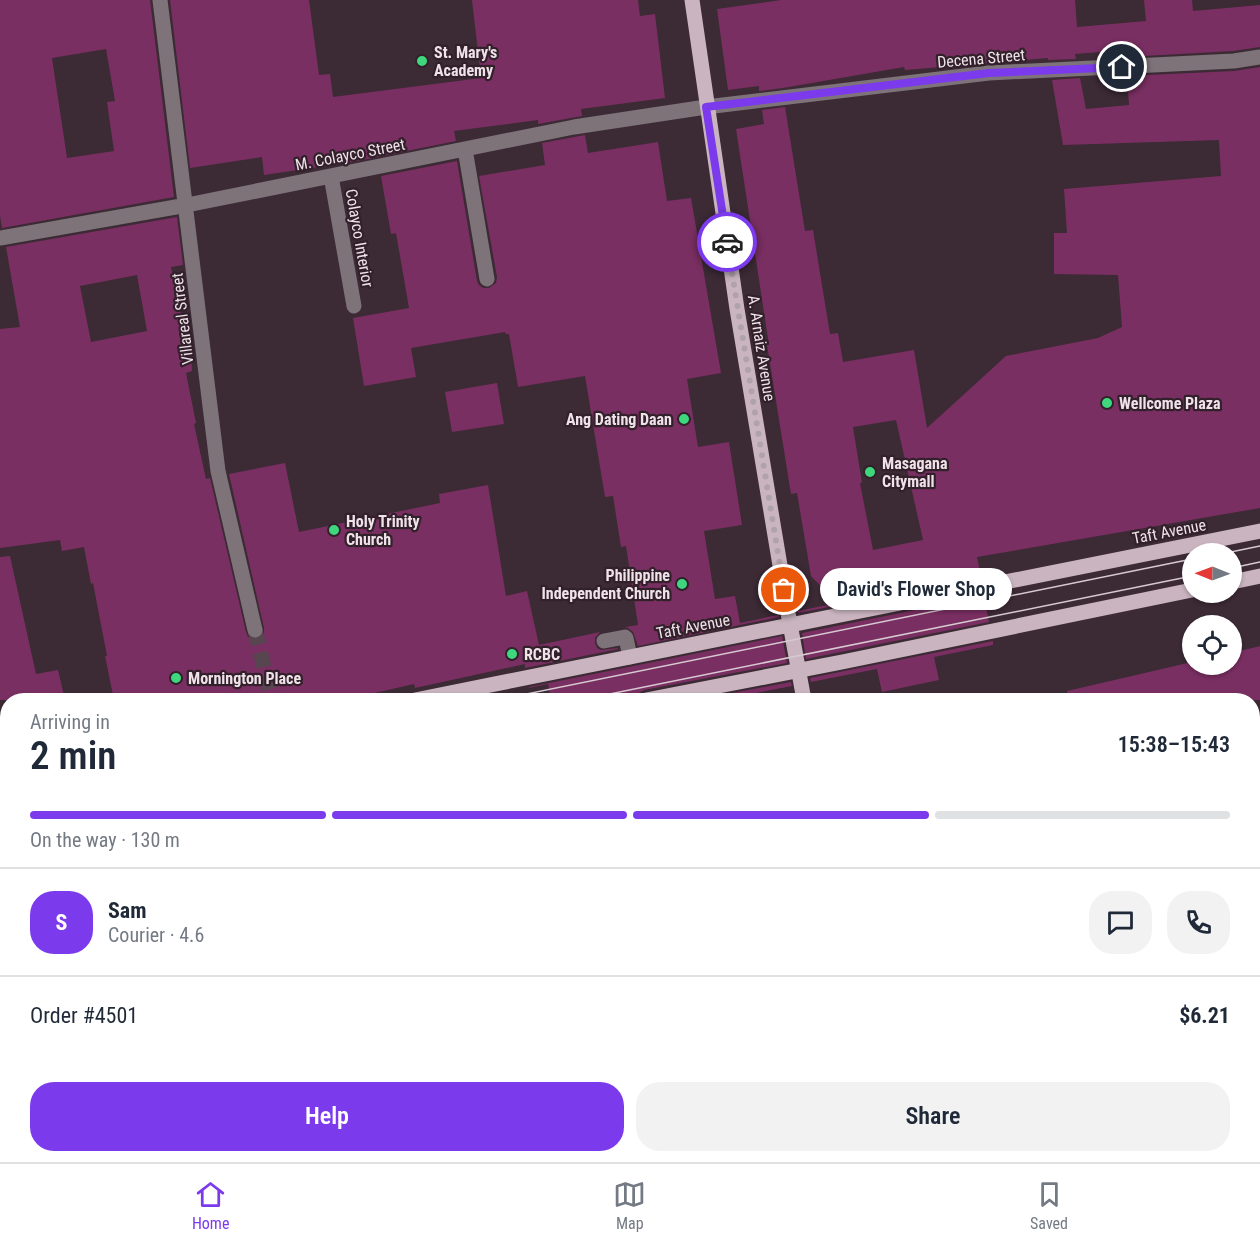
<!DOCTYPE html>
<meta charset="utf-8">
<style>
:root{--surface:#fff;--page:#f2f2f3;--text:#1f2937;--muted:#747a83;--line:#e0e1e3;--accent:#7c3aed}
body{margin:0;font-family:"Roboto Condensed",sans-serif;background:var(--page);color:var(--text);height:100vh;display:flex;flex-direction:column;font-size:22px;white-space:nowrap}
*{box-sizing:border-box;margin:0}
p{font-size:20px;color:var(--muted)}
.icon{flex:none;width:33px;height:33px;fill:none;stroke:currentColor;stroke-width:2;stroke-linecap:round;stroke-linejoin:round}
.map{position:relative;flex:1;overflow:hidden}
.drawer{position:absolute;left:0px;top:693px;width:1260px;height:470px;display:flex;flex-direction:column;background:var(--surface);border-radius:24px 24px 0 0;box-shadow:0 2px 4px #0004}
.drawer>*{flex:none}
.needle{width:39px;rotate:271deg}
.tools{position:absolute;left:1182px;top:543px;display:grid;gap:12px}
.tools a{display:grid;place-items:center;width:60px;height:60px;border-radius:50%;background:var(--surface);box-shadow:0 2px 4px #0004;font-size:30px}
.pin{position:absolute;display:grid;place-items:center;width:51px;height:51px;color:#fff;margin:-26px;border:3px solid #fff;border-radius:50%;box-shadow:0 2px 6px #0007}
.courier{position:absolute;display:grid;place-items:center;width:60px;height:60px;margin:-30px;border:4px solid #7c3aed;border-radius:50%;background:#fff;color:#222;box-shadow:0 2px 8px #0007}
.bubble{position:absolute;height:42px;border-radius:21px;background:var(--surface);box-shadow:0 2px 4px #0004;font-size:20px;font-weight:600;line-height:42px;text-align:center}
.headline em{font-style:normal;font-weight:600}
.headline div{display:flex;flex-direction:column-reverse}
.headline{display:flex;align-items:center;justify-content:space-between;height:102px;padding:0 30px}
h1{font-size:39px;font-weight:600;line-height:45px}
.bar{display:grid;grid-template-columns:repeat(4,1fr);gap:9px 6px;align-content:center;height:72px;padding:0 30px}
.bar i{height:8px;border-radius:4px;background:var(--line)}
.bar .current{background:var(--accent)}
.bar p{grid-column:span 4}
.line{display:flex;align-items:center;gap:15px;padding:0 30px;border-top:2px solid var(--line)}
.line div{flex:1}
.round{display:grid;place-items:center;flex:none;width:63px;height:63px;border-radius:24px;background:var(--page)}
.button{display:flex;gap:12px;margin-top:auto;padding:12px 30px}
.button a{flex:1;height:69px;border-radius:24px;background:var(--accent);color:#fff;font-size:24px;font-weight:600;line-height:69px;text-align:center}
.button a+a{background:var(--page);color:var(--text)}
.menu{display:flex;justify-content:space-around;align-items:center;height:84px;border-top:2px solid var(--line);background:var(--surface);font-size:16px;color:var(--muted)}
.menu a{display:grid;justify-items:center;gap:3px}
.menu .current{color:var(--accent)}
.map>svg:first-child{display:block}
</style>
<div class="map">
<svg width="1260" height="1162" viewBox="0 0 1260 1162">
<rect width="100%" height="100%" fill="#3c2a35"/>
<!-- building -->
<path fill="#7a2f62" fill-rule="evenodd" d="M0 0H150L174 197 2 228 0 216ZM106 49 115 101 107 102 114 151 67 158 52 58Z
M170 0H309L319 75 330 74 333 97 481 78 472 0H638L640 16 655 14 665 98 581 109 582 116 538 124V120L454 131 456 141 352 162 264 175 262 157 190 168Z
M781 0H1075L1077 27 1146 21 1144 0H1192L1193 11 1260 5V47L1233 51 1126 57 1125 50 1075 54 1076 59 1048 60V58L905 70 904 67 783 88 759 91V86L728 90 717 9Z
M1260 67V508L977 557 981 577 798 613V611L837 603 811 576 797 493 791 494 767 345H769L736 129 764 124 762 110 785 107 805 231 813 230 830 334 838 333 843 362 914 350 927 428 1006 356 1098 338 1122 327 1118 275 1054 274V233H1067L1064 189 1221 176 1219 140 1063 145 1052 80 1080 78 1086 109 1129 105 1127 76 1234 71ZM896 420 923 540 873 550 860 483H862L853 427Z
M585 135 588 153 658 142 667 201 691 198 721 373 687 379 698 447 729 442 742 525 704 531 715 599 735 596 740 623 778 615 779 617 638 646 633 632 628 628 625 627 638 625 626 546 621 547 613 496 605 497 585 376 518 387 509 334H506L505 332 411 348 416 377 364 386 353 318 409 308 396 233 391 234 381 176 457 161 477 281 479 285 483 288H489L496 283 497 277 479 176 545 165 542 143Z
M177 217 183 265 171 267 183 323 190 322 192 371 186 373 196 423 194 424 206 479 210 478 246 632 248 637 257 640 261 637 264 633V628L229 474 285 463 299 532 440 503 439 494 488 485 506 596 527 591 539 645 600 632 595 638V643L597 648 601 650 618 648V649L525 668V664L415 688 414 684 348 699 347 694 313 700H114L105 656H107L93 583 91 584 84 547 62 551 60 540 0 548V329L20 327 6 247ZM137 275 147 331 91 342 80 286Z
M497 383 504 424 452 432 445 392Z
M10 556 36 674 58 670 65 700H0V557Z
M984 596 989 622 806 659 802 633Z
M782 636 787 663 644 690 639 693 636 700H551L548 684 529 688V687Z
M993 641V645L934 657 939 680 882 692 877 669 811 682 810 678Z
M1260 646V700H1068L1067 691 1192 662V664H1232V653Z
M791 682 792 686 720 700H695Z"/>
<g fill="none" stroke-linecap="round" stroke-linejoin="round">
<!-- minor-tunnel -->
<path stroke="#574650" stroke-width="15" stroke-dasharray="15 8" stroke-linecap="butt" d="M255 630 272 700"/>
<!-- minor -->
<path stroke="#7d7378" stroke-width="15" d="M160 0 218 471 255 630
M465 149 487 279
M331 176 354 306
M0 238 187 205 574 127 706 107 989 73 1234 61 1260 57
M604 641 625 637 626 638 630 657
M0 963 8 961
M1252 1151 1260 1150
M433 1155 435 1162
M1194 1162 1231 1155"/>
<!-- major -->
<path stroke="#c9b4c0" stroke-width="15" d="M692 0 737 309 788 613 804 700
M1232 582 1260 576
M415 700 1260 531
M646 700 842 662 1192 590
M0 791 8 789
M0 835 8 833
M947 1155 949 1162"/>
<!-- tram -->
<path stroke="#d7c9d1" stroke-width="1.5" d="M1221 554 1260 546
M1232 568 1260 562
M497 700 1192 559
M580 700 1192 576
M0 803 8 802
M0 820 8 819"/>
</g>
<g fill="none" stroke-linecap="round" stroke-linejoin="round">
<!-- done -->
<path stroke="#b0a2aa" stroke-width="6" stroke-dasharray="0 10.8" d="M727 242 784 590"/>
<!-- route -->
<path stroke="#7c3aed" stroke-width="8" d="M727 242 706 107 989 73 1122 67"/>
</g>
<!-- markers -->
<g fill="#3fd77d" stroke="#32202b" stroke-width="2">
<circle cx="422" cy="61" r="6"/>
<circle cx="1107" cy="403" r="6"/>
<circle cx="684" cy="419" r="6"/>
<circle cx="870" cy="472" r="6"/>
<circle cx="334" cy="530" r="6"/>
<circle cx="682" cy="584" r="6"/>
<circle cx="512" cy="654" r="6"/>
<circle cx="176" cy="678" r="6"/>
</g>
<g text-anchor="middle" stroke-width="4.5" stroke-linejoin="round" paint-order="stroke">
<!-- poi labels -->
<g font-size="16" font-weight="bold" fill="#efe2e9" stroke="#32202b" text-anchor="start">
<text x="434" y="58">St. Mary's<tspan x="434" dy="18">Academy</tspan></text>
<text x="1119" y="409">Wellcome Plaza</text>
<text x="672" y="425" text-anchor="end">Ang Dating Daan</text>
<text x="882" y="469">Masagana<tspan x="882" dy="18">Citymall</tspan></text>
<text x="346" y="527">Holy Trinity<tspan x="346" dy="18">Church</tspan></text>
<text x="670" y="581" text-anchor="end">Philippine<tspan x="670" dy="18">Independent Church</tspan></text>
<text x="524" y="660">RCBC</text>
<text x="188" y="684">Mornington Place</text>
</g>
<!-- street labels -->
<g font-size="16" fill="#efe2e9" stroke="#32202b">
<text transform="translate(981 58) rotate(-5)" y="6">Decena Street</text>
<text transform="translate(350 154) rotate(-11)" y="6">M. Colayco Street</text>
<text transform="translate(360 238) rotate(80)" y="6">Colayco Interior</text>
<text transform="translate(182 319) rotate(-97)" y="6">Villareal Street</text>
<text transform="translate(762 348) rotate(81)" y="6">A. Arnaiz Avenue</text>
<text transform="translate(1169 531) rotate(-11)" y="6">Taft Avenue</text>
<text transform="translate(693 626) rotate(-11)" y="6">Taft Avenue</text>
</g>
</g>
</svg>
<div class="tools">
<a><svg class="needle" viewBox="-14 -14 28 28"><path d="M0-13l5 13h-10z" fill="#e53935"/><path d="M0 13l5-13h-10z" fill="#747a83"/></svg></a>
<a><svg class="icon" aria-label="locate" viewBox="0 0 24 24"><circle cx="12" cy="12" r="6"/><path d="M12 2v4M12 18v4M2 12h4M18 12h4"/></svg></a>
</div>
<div class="pin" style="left:784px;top:590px;background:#ea580c"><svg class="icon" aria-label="bag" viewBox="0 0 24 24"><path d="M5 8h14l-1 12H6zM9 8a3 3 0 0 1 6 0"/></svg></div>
<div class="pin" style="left:1122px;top:67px;background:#1f2937"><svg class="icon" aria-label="home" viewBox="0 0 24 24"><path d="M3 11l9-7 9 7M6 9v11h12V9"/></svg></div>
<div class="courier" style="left:727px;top:242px"><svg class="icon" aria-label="car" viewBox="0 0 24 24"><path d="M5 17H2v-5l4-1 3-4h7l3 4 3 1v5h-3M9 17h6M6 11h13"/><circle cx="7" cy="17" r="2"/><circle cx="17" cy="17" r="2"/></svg></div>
<div class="bubble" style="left:820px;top:568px;width:192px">David's Flower Shop</div>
<section class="drawer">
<div class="headline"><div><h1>2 min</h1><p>Arriving in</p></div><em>15:38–15:43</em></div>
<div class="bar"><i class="current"></i><i class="current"></i><i class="current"></i><i></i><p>On the way · 130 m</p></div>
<div class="line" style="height:108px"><b class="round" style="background:var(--accent);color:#fff">S</b><div><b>Sam</b><p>Courier · 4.6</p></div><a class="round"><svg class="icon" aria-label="chat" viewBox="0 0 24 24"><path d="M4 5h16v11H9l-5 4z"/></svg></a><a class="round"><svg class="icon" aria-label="phone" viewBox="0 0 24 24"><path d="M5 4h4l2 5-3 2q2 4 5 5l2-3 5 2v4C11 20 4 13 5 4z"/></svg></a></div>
<div class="line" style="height:78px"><div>Order #4501</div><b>$6.21</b></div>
<div class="button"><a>Help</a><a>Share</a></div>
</section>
</div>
<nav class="menu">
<a class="current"><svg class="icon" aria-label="home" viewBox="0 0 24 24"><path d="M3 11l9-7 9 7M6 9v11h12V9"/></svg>Home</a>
<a><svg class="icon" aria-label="map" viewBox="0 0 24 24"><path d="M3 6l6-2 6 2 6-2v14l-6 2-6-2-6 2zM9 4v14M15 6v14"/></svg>Map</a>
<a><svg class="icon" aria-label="saved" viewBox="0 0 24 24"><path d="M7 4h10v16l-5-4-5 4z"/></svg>Saved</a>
</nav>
